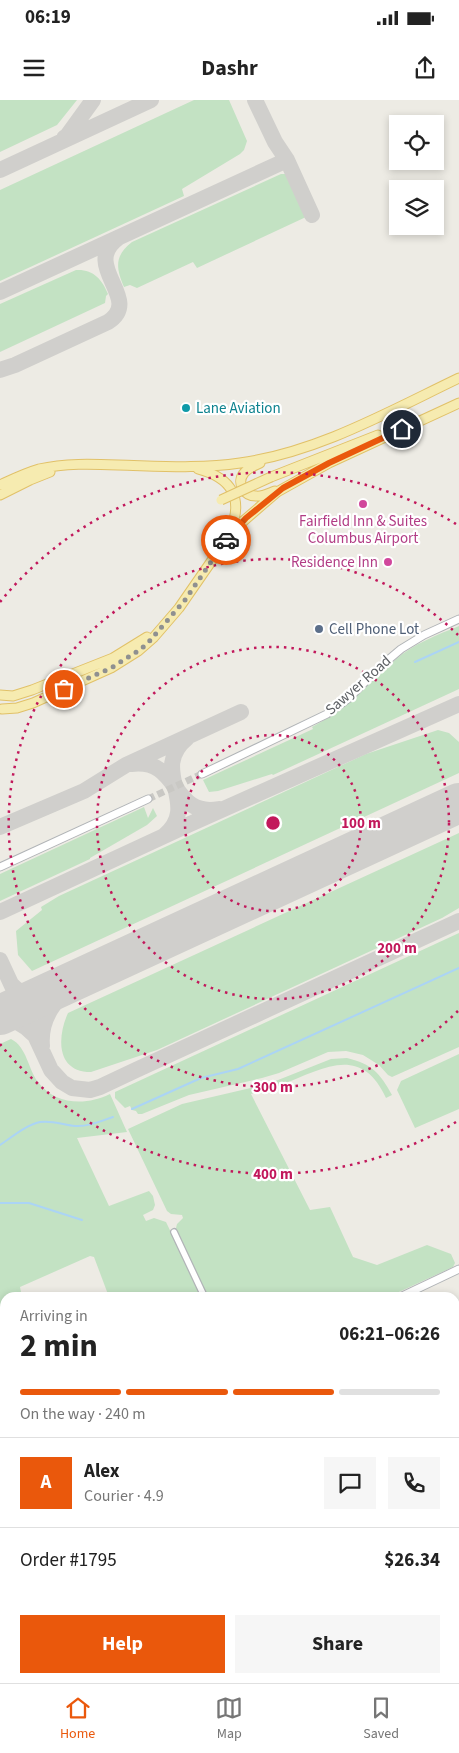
<!DOCTYPE html>
<meta charset="utf-8">
<style>
:root{--surface:#fff;--page:#f6f6f6;--text:#222;--muted:#767676;--line:#e0e0e0;--accent:#ea580c}
body{margin:0;font-family:"Source Sans 3",sans-serif;background:var(--page);color:var(--text);height:100vh;display:flex;flex-direction:column;font-size:19px;white-space:nowrap}
*{box-sizing:border-box;margin:0}
p{font-size:16px;color:var(--muted)}
.icon{flex:none;width:28px;height:28px;fill:none;stroke:currentColor;stroke-width:2;stroke-linecap:round;stroke-linejoin:round}
.map{position:relative;flex:1;overflow:hidden}
.details{position:absolute;left:0px;top:1192px;width:460px;height:391px;display:flex;flex-direction:column;background:var(--surface);border-radius:15px 15px 0 0;box-shadow:0 2px 8px #0003}
.details>*{flex:none}
.buttons{position:absolute;left:389px;top:15px;display:grid;gap:10px}
.buttons a{display:grid;place-items:center;width:55px;height:55px;border-radius:0px;background:var(--surface);box-shadow:0 2px 8px #0003;font-size:25px}
.pin{position:absolute;display:grid;place-items:center;width:42px;height:42px;color:#fff;margin:-21px;border:2px solid #fff;border-radius:50%;box-shadow:0 1px 5px #0007}
.courier{position:absolute;display:grid;place-items:center;width:50px;height:50px;margin:-25px;border:4px solid #ea580c;border-radius:50%;background:#fff;color:#222;box-shadow:0 1px 6px #0007}
.headline em{font-style:normal;font-weight:700}
.headline div{display:flex;flex-direction:column-reverse}
.headline{display:flex;align-items:center;justify-content:space-between;height:85px;padding:0 20px}
h1{font-size:32px;font-weight:700;line-height:38px}
.bar{display:grid;grid-template-columns:repeat(4,1fr);gap:8px 5px;align-content:center;height:60px;padding:0 20px}
.bar i{height:6px;border-radius:4px;background:var(--line)}
.bar .selected{background:var(--accent)}
.bar p{grid-column:span 4}
.line{display:flex;align-items:center;gap:12px;padding:0 20px;border-top:1px solid var(--line)}
.line div{flex:1}
.round{display:grid;place-items:center;flex:none;width:52px;height:52px;border-radius:0px;background:var(--page)}
.primary-button{display:flex;gap:10px;margin-top:auto;padding:10px 20px}
.primary-button a{flex:1;height:58px;border-radius:0px;background:var(--accent);color:#fff;font-size:20px;font-weight:700;line-height:58px;text-align:center}
.primary-button a+a{background:var(--page);color:var(--text)}
.status{display:flex;justify-content:space-between;align-items:center;height:35px;padding:0 25px;background:var(--surface);direction:ltr}
.status svg{height:14px;fill:currentColor}
header{display:flex;justify-content:space-between;align-items:center;height:65px;padding:0 20px;background:var(--surface);font-size:22px;font-weight:700}
.dock{display:flex;justify-content:space-around;align-items:center;height:70px;border-top:1px solid var(--line);background:var(--surface);font-size:14px;color:var(--muted)}
.dock a{display:grid;justify-items:center;gap:2px}
.dock .selected{color:var(--accent)}
.map>svg:first-child{display:block}
</style>
<div class="status"><b>06:19</b><svg viewBox="0 0 49 12"><path d="M0 12V9h3v3zM5 12V6h3v6zM10 12V3h3v9zM15 12V0h3v12zM26 1h20v11H26zM47 4h2v5h-2z"/></svg></div>
<header><svg class="icon" aria-label="menu" viewBox="0 0 24 24"><path d="M4 6h16M4 12h16M4 18h16"/></svg>Dashr<svg class="icon" aria-label="share" viewBox="0 0 24 24"><path d="M12 15V3M7 8l5-5 5 5M5 13v7h14v-7"/></svg></header>
<div class="map">
<svg width="459" height="1583" viewBox="0 0 459 1583">
<rect width="100%" height="100%" fill="#edebe4"/>
<!-- green -->
<path fill="#c3e2c3" d="M0 0H77L57 25 0 52Z
M194 0H229L247 41 244 50 240 54 182 89 184 96 0 181V90Z
M281 74H285L289 77 307 115 306 117 197 168 193 162 137 188 130 185 124 187C116 168 114 156 132 142Z
M76 170C93 169 102 179 108 194L106 196 105 203 0 252V204Z
M459 526V589L273 675 272 674 218 691 209 692 203 680 313 629 312 627C347 609 366 585 395 560 413 544 437 535 459 526Z
M438 630 449 633 459 642V673L32 871 18 855 16 831 42 810 41 807 59 796 366 654Z
M144 707 148 718 153 708 157 716 147 725 90 758V759L0 801V774Z
M459 733V808L442 818 157 950 91 972C56 972 57 937 68 913Z
M459 833V947L392 977 388 975 379 965 363 955 346 951 328 952 279 973 262 978 189 995 142 1014H138L136 1011 132 1010 130 1006 125 1008 115 998V992Z
M11 939C27 947 28 969 38 982 55 1005 86 1006 110 994L127 1032 77 1038 109 1106 149 1091 153 1096 155 1105 153 1110 143 1115 146 1121 154 1118 166 1122 202 1197H109L94 1157 90 1156 20 1187 22 1197 5 1198V1374L0 1376V944Z
M459 954V1009L415 1028 397 990 401 981Z
M347 958C372 964 380 973 392 995L386 998C361 943 322 969 281 985 271 989 261 991 251 994L310 1110 330 1107 353 1157 377 1165 427 1145 451 1154 455 1163 453 1167 388 1197H208L176 1128 177 1124 183 1118 182 1115 171 1114 167 1111 128 1029 182 1004 268 984 331 959Z
M5 1385V1469L0 1471V1387Z
M5 1500V1539L0 1541V1504Z
M151 1579H211L213 1583H153Z
M275 1579H320L322 1583H276Z"/>
<!-- water -->
<path fill="#abd4f5" d="M5 1469V1500L0 1504V1471Z"/>
<g fill="none" stroke-linecap="round" stroke-linejoin="round">
<!-- stream -->
<path stroke="#abd4f5" stroke-width="2" d="M415 562 459 542
M132 1009 201 978 238 969 459 868
M0 1045C12 1037 26 1025 40 1022 52 1020 64 1025 75 1026 88 1027 101 1021 113 1017
M0 1103H29L82 1120"/>
<!-- taxiway -->
<path stroke="#d0cfcc" stroke-width="16" d="M255 0 275 42 287 60 312 115
M64 38 67 36 93 0
M0 70 151 0
M0 192 287 60
M0 270 15 265 108 222C144 199 80 166 118 138
M131 664C181 657 170 718 219 709
M452 706 459 704
M0 727 84 691 126 665 241 612
M164 736C202 705 148 670 187 638
M0 812 190 724 459 604
M0 860 51 970 62 982 72 988 90 990 100 987 136 970 459 821
M12 885C22 896 33 897 47 894
M0 918C14 919 24 924 33 934
M42 946C39 913 62 892 87 875"/>
<!-- runway -->
<path stroke="#d0cfcc" stroke-width="40" d="M0 915 459 703"/>
<!-- tertiary-tunnel -->
<path stroke="#c9c8c4" stroke-width="7" stroke-dasharray="7 3.5" stroke-linecap="butt" d="M148 699 202 674"/>
<!-- minor casing -->
<g stroke="#b1b4b7" stroke-width="8">
<path id="minor" d="M174 1132 205 1198
M455 1530 459 1539
M385 1579 386 1583
M254 1583 263 1579"/>
</g>
<!-- tertiary casing -->
<g stroke="#b1b4b7" stroke-width="9">
<path id="tertiary" d="M202 674 327 614 349 598 381 566 401 549 424 535 459 519
M0 767 148 699
M398 1198 459 1169
M0 1380 5 1378"/>
</g>
<!-- primary casing -->
<g stroke="#e1c168" stroke-width="11">
<path id="primary" d="M260 363C254 366 248 368 244 373 236 383 244 396 256 396 262 397 269 393 275 391
M198 369C232 378 244 398 230 432
M271 377 378 335
M0 385C13 379 25 373 39 369 65 363 92 364 118 365 159 366 200 369 240 363 318 352 388 312 459 278
M0 395 30 380 50 372
M0 595 13 596 32 590 113 558 147 537
M2 609 17 608 33 603 111 568 138 551 154 537 179 508 224 443 240 424 277 392 329 363 459 303"/>
</g>
<!-- motorway casing -->
<g stroke="#d89e19" stroke-width="12">
<path id="motorway" d="M455 1343 459 1341
M455 1375 459 1373
M0 1552 5 1550
M0 1581 7 1579"/>
</g>
<!-- minor -->
<use href="#minor" stroke="#fff" stroke-width="5.5"/>
<!-- tertiary -->
<use href="#tertiary" stroke="#fff" stroke-width="7"/>
<!-- primary -->
<use href="#primary" stroke="#f6ebb0" stroke-width="9"/>
<!-- motorway -->
<use href="#motorway" stroke="#f1db97" stroke-width="10"/>
<!-- primary-bridge casing -->
<g stroke="#e1c168" stroke-width="11" stroke-linecap="butt">
<path id="primary-bridge" d="M221 400 271 377"/>
</g>
<!-- primary-bridge -->
<use href="#primary-bridge" stroke="#f6ebb0" stroke-width="9"/>
</g>
<g fill="none" stroke-linecap="round" stroke-linejoin="round">
<!-- done -->
<path stroke="#8f9090" stroke-width="5" stroke-dasharray="0 9" d="M64 589 111 568 138 551 147 544 185 500 226 440"/>
<!-- route -->
<path stroke="#ea580c" stroke-width="6" d="M226 440 246 418 283 388 329 363 402 329"/>
</g>
<!-- distance rings -->
<g fill="none" stroke="#c2185b" stroke-width="2.5" stroke-dasharray="2.5 5">
<circle cx="273" cy="723" r="88"/>
<circle cx="273" cy="723" r="176"/>
<path d="M458 911A264 264 0 1 1 458 535"/>
<path d="M456 1022A351 351 0 0 1 0 944M0 502A351 351 0 0 1 456 424"/>
</g>
<!-- markers -->
<circle fill="#0f9aa8" stroke="#fff" stroke-width="2" cx="186" cy="308" r="5"/>
<g fill="#d1479c" stroke="#fff" stroke-width="2">
<circle cx="363" cy="404" r="5"/>
<circle cx="388" cy="462" r="5"/>
</g>
<circle fill="#5c6f8a" stroke="#fff" stroke-width="2" cx="319" cy="529" r="5"/>
<g text-anchor="middle" stroke-width="4.5" stroke-linejoin="round" paint-order="stroke">
<!-- culture labels -->
<g font-size="15" fill="#0d838f" stroke="#fff" text-anchor="start">
<text x="196" y="313">Lane Aviation</text>
</g>
<!-- hotel labels -->
<g font-size="15" fill="#b23c85" stroke="#fff">
<text x="363" y="426">Fairfield Inn &amp; Suites<tspan x="363" dy="17">Columbus Airport</tspan></text>
<text x="378" y="467" text-anchor="end">Residence Inn</text>
</g>
<!-- service labels -->
<g font-size="15" fill="#4e5e75" stroke="#fff" text-anchor="start">
<text x="329" y="534">Cell Phone Lot</text>
</g>
<!-- street labels -->
<g font-size="15" fill="#5c5f63" stroke="#fff">
<text transform="translate(358 585) rotate(-41)" y="5">Sawyer Road</text>
</g>
</g>
<circle cx="273" cy="723" r="8" fill="#c2185b" stroke="#fff" stroke-width="2.5"/>
<g font-size="15" text-anchor="middle" font-weight="bold" fill="#c2185b" stroke="#fff" stroke-width="4.5" stroke-linejoin="round" paint-order="stroke">
<text x="361" y="728">100 m</text>
<text x="397" y="853">200 m</text>
<text x="273" y="992">300 m</text>
<text x="273" y="1079">400 m</text>
</g>
</svg>
<div class="buttons">
<a><svg class="icon" aria-label="locate" viewBox="0 0 24 24"><circle cx="12" cy="12" r="6"/><path d="M12 2v4M12 18v4M2 12h4M18 12h4"/></svg></a>
<a><svg class="icon" aria-label="layers" viewBox="0 0 24 24"><path d="M12 4l9 5-9 5-9-5zM3 14l9 5 9-5"/></svg></a>
</div>
<div class="pin" style="left:64px;top:589px;background:#ea580c"><svg class="icon" aria-label="bag" viewBox="0 0 24 24"><path d="M5 8h14l-1 12H6zM9 8a3 3 0 0 1 6 0"/></svg></div>
<div class="pin" style="left:402px;top:329px;background:#1f2937"><svg class="icon" aria-label="home" viewBox="0 0 24 24"><path d="M3 11l9-7 9 7M6 9v11h12V9"/></svg></div>
<div class="courier" style="left:226px;top:440px"><svg class="icon" aria-label="car" viewBox="0 0 24 24"><path d="M5 17H2v-5l4-1 3-4h7l3 4 3 1v5h-3M9 17h6M6 11h13"/><circle cx="7" cy="17" r="2"/><circle cx="17" cy="17" r="2"/></svg></div>
<section class="details">
<div class="headline"><div><h1>2 min</h1><p>Arriving in</p></div><em>06:21–06:26</em></div>
<div class="bar"><i class="selected"></i><i class="selected"></i><i class="selected"></i><i></i><p>On the way · 240 m</p></div>
<div class="line" style="height:90px"><b class="round" style="background:var(--accent);color:#fff">A</b><div><b>Alex</b><p>Courier · 4.9</p></div><a class="round"><svg class="icon" aria-label="chat" viewBox="0 0 24 24"><path d="M4 5h16v11H9l-5 4z"/></svg></a><a class="round"><svg class="icon" aria-label="phone" viewBox="0 0 24 24"><path d="M5 4h4l2 5-3 2q2 4 5 5l2-3 5 2v4C11 20 4 13 5 4z"/></svg></a></div>
<div class="line" style="height:65px"><div>Order #1795</div><b>$26.34</b></div>
<div class="primary-button"><a>Help</a><a>Share</a></div>
</section>
</div>
<nav class="dock">
<a class="selected"><svg class="icon" aria-label="home" viewBox="0 0 24 24"><path d="M3 11l9-7 9 7M6 9v11h12V9"/></svg>Home</a>
<a><svg class="icon" aria-label="map" viewBox="0 0 24 24"><path d="M3 6l6-2 6 2 6-2v14l-6 2-6-2-6 2zM9 4v14M15 6v14"/></svg>Map</a>
<a><svg class="icon" aria-label="saved" viewBox="0 0 24 24"><path d="M7 4h10v16l-5-4-5 4z"/></svg>Saved</a>
</nav>
